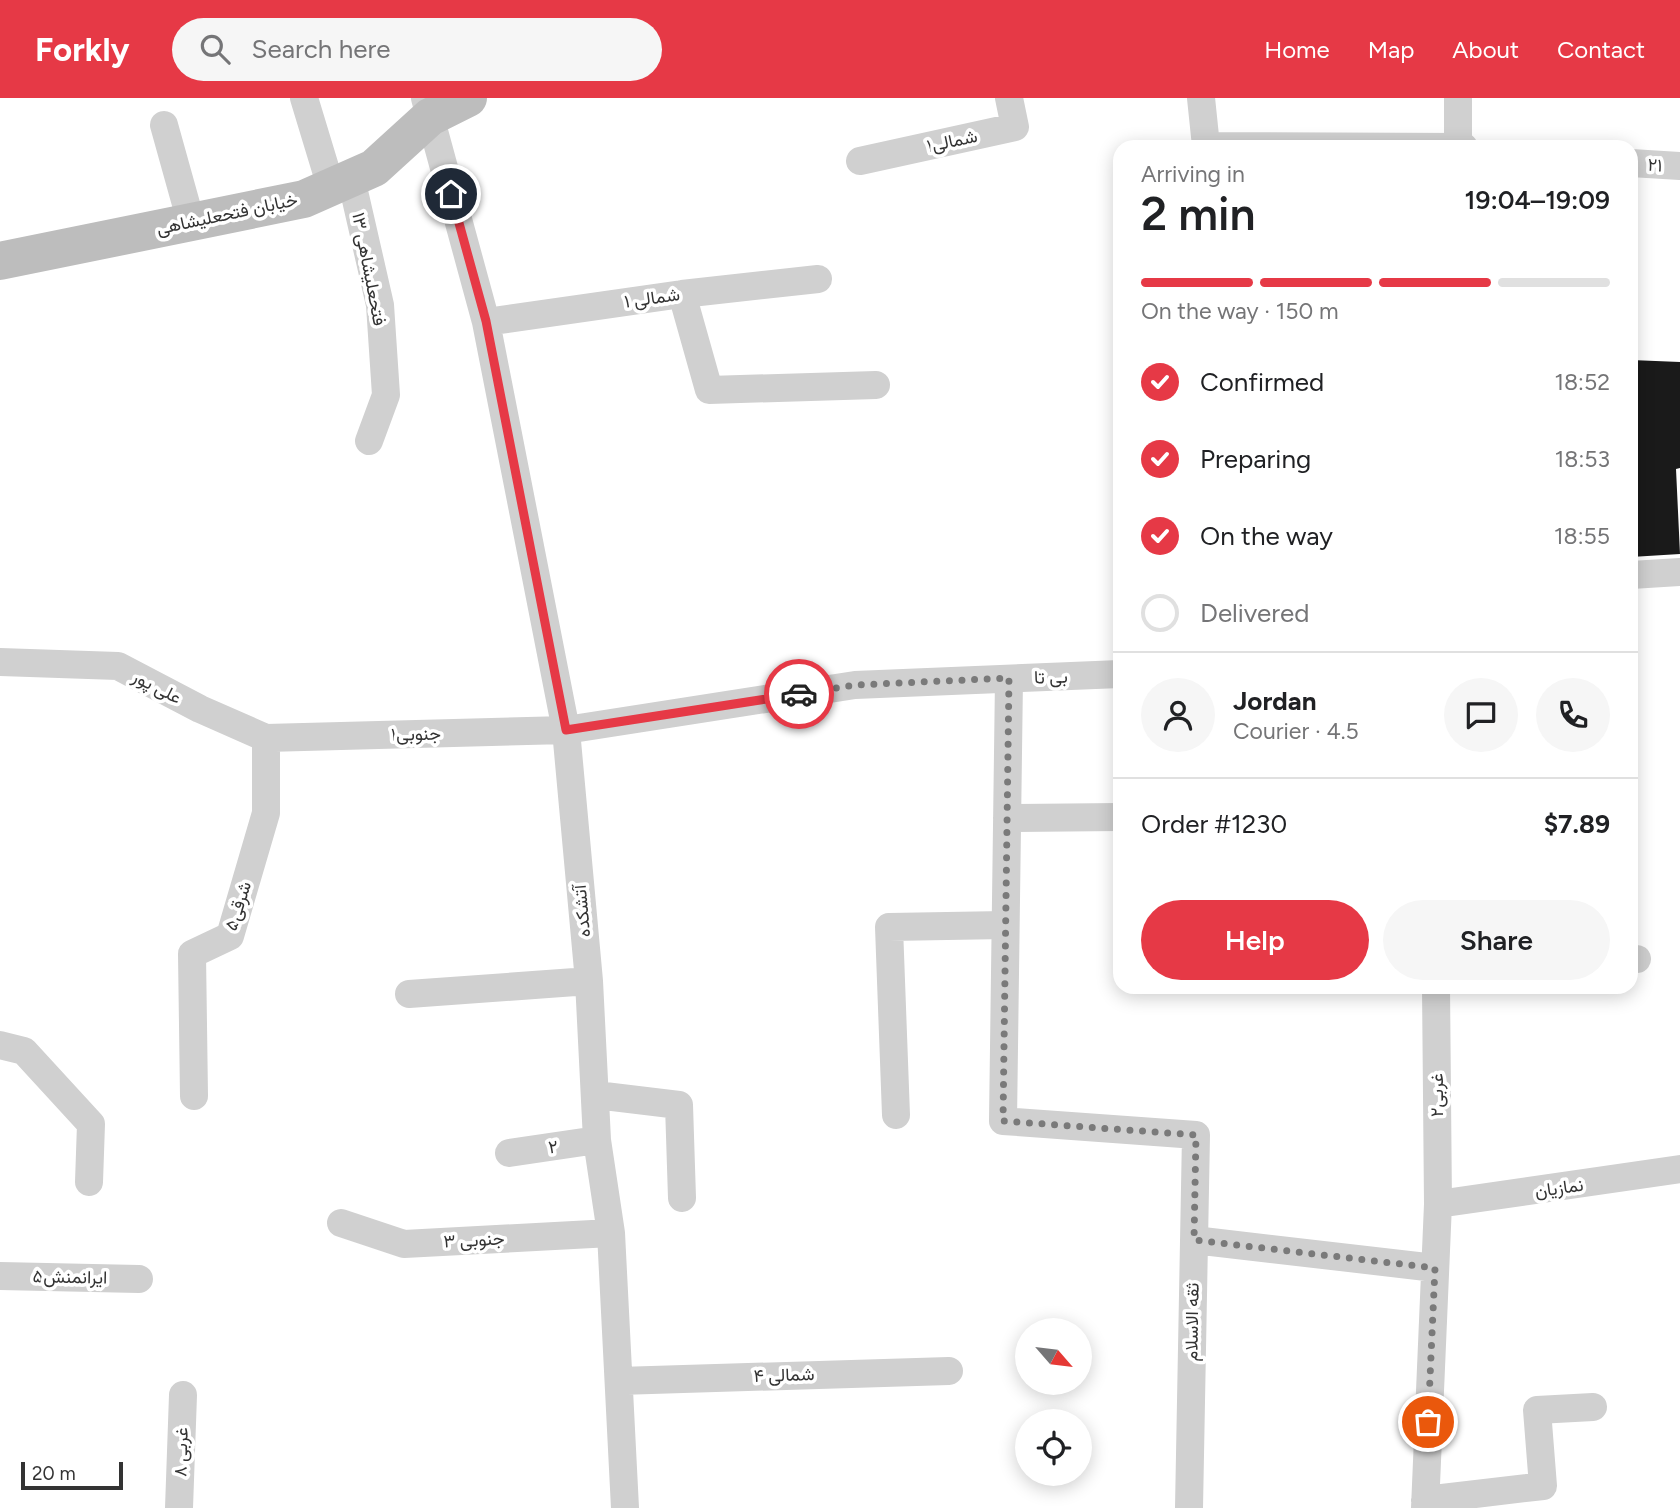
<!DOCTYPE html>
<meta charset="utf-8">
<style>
:root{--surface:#fff;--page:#f6f6f6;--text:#202124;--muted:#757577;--line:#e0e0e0;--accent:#e63946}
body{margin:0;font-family:Figtree,Vazirmatn,sans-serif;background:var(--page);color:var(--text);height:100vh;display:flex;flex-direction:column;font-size:26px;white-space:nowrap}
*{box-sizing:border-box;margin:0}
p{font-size:23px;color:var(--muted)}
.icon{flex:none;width:38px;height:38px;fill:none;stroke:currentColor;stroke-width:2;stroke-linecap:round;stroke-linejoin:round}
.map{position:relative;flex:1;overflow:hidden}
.sheet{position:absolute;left:1113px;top:42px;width:525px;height:854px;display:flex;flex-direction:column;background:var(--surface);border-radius:21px;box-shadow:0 4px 18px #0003}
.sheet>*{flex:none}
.needle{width:46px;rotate:118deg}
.controls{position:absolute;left:1015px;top:1220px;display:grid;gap:14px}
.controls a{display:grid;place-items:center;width:77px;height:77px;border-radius:50%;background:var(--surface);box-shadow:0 4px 18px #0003;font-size:35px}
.scale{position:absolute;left:21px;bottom:18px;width:102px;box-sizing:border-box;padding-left:7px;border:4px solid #333;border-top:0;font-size:19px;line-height:24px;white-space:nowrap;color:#333;-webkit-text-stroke:5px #fff;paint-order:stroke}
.pin{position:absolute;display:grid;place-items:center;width:60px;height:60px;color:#fff;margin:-30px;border:4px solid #fff;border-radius:50%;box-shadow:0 2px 7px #0007}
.courier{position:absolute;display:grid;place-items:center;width:70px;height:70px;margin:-35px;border:5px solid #e63946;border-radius:50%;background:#fff;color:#222;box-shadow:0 2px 9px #0007}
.head em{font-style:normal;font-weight:600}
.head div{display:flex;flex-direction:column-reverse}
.head{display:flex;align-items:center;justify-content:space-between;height:119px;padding:0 28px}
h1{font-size:46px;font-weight:600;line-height:52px}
.bar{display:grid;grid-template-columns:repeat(4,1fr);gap:10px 7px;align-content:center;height:84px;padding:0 28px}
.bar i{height:9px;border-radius:5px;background:var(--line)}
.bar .on{background:var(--accent)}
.bar p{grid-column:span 4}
.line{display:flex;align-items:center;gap:18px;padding:0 28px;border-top:2px solid var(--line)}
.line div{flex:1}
.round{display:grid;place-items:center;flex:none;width:74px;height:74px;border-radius:37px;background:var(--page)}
ol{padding:0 28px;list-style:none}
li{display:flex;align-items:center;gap:21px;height:77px}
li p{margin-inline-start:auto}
li .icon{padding:7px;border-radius:50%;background:var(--accent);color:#fff;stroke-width:4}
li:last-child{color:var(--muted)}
li i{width:38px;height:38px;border:4px solid var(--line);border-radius:50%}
.button{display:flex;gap:14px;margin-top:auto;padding:14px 28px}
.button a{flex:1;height:80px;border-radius:42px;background:var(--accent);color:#fff;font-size:28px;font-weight:600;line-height:80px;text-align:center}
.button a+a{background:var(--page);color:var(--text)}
header{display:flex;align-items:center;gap:42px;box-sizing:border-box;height:98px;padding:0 35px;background:var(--accent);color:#fff}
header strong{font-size:33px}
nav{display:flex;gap:38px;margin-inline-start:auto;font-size:24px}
.search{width:490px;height:63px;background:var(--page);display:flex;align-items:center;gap:18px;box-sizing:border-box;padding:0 24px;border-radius:38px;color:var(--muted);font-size:26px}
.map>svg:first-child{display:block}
</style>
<header>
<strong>Forkly</strong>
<div class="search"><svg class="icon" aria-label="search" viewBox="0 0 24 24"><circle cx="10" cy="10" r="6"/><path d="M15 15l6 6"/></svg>Search here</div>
<nav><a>Home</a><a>Map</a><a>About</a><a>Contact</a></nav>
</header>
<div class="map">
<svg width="1680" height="1410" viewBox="0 0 1680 1410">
<rect width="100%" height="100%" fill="#fff"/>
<!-- building -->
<path fill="#1a1a1a" d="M1631 262 1680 264V370L1676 371 1680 456 1631 459Z"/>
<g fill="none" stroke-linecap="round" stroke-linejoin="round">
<!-- street -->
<path stroke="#d0d0d0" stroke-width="28" d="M304 0 331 89
M425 0 486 224 566 632 589 883 597 1042 611 1135 625 1410
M1201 0 1206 48 1464 49
M164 27 191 124
M1458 49V0
M860 63 1015 29 1009 0
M1631 65 1680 68
M351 80 380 207 386 297 369 343
M682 196 709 292 876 287
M486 224 682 196 818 181
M1631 477 1680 474
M0 564 118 568 200 611 266 640 566 632 855 587 1120 576
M1009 581 1003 1023 1196 1037 1189 1410
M1007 720 1120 719
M1631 862 1637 861
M409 896 589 883
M0 947 24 953 91 1026 89 1084
M596 997 679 1007 682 1100
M194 998 192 856 230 838 266 715V640
M896 1017 889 829 1005 827
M509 1055 597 1042
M1438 1106 1680 1071
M341 1125 404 1146 611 1135
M1194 1142 1435 1170
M0 1178 139 1181
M619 1283 949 1273
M1425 1402 1543 1388 1537 1312 1593 1309
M179 1410 183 1297
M1425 1410 1438 1106 1436 889"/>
<!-- secondary -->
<path stroke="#bdbdbd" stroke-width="38" d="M0 163 304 101 374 70 430 19 468 0"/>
</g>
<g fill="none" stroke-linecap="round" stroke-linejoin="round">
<!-- done -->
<path stroke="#7a7a7a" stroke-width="7" stroke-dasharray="0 12.6" d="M799 596 855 587 1009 580 1003 1023 1196 1037 1194 1142 1435 1170 1428 1324"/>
<!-- route -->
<path stroke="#e63946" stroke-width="9" d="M451 96 486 223 566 632 799 596"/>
</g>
<g text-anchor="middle" stroke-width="7" stroke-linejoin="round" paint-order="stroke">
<!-- street labels -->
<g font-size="18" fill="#333" stroke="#fff">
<text transform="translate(952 43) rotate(-12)" y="6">شمالی۱</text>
<text transform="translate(1655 67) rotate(4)" y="6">۲۱</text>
<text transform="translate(227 116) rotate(-12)" y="6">خیابان فتحعلیشاهی</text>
<text transform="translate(369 171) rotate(79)" y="6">فتحعلیشاهی ۱۳</text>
<text transform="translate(652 200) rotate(-8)" y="6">۱ شمالی</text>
<text transform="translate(1051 579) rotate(-2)" y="6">بی تا</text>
<text transform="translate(157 589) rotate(27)" y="6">علی پور</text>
<text transform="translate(416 636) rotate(-1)" y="6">جنوبی۱</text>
<text transform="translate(238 808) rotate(-72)" y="6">شرقی۵</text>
<text transform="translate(582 813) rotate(-95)" y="6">آتشکده</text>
<text transform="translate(1437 997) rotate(-90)" y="6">غربی۲</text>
<text transform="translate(553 1049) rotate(-8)" y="6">۲</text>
<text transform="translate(1559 1090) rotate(-8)" y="6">نمازیان</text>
<text transform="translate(474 1142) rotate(-3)" y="6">۳ جنوبی</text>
<text transform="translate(70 1179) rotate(1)" y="6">ایرانمنش۵</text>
<text transform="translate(1192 1224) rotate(-89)" y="6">ثقه الاسلام</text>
<text transform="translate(784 1277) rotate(-2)" y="6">۴ شمالی</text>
<text transform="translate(181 1354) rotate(-88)" y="6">۸ غربی</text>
</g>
</g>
</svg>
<div class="controls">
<a><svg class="needle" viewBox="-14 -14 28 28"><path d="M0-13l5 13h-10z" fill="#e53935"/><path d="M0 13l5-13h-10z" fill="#757577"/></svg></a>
<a><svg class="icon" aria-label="locate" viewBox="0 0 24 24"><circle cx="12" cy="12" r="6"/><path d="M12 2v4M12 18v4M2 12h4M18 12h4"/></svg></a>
</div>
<div class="scale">20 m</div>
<div class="pin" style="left:1428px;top:1324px;background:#ea580c"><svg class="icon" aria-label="bag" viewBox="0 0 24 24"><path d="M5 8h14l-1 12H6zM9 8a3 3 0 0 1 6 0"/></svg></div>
<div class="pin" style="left:451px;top:96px;background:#1f2937"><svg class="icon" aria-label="home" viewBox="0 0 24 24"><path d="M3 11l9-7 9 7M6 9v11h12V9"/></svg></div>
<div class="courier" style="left:799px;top:596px"><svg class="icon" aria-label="car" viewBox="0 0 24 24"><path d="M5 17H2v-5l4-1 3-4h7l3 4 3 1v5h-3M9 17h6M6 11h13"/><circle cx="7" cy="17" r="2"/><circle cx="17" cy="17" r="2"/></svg></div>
<section class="sheet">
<div class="head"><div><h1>2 min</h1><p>Arriving in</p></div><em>19:04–19:09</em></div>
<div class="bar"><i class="on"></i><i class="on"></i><i class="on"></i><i></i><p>On the way · 150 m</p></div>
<ol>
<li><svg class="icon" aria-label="check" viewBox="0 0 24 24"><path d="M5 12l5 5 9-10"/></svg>Confirmed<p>18:52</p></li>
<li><svg class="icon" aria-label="check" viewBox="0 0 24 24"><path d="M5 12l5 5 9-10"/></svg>Preparing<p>18:53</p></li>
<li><svg class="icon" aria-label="check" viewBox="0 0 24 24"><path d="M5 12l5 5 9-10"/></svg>On the way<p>18:55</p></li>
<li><i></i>Delivered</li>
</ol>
<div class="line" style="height:126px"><a class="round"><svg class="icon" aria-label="person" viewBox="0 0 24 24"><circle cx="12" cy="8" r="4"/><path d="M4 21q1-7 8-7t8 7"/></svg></a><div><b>Jordan</b><p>Courier · 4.5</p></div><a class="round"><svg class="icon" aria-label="chat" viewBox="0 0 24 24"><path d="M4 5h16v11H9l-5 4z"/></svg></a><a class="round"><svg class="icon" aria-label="phone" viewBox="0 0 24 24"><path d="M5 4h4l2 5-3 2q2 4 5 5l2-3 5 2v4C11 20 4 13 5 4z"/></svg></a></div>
<div class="line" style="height:91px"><div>Order #1230</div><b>$7.89</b></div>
<div class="button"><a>Help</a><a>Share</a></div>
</section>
</div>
